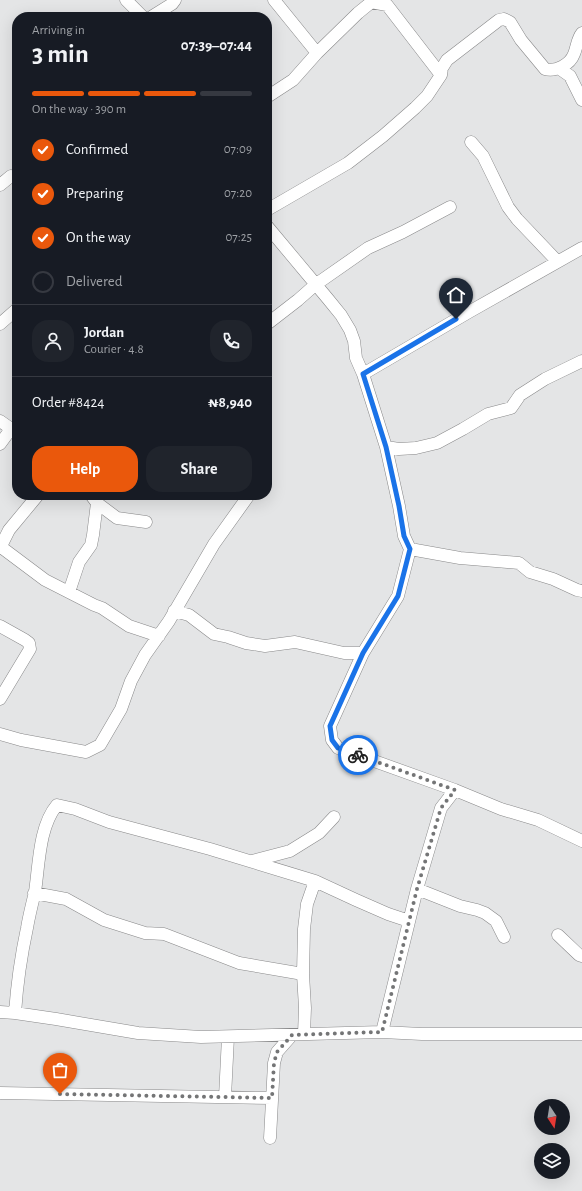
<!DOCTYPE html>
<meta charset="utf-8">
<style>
:root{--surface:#171b24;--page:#20242c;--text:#f1f3f6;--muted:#9ea1a6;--line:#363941;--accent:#ea580c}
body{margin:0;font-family:"Alegreya Sans",sans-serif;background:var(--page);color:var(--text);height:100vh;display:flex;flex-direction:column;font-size:15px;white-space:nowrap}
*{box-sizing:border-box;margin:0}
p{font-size:13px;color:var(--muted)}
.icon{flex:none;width:22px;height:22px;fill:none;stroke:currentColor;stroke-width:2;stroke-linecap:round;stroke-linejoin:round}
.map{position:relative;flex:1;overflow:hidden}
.details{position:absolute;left:12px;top:12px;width:260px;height:488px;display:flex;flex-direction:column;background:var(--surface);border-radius:16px;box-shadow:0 4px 16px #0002}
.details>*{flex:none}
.needle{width:26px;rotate:168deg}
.controls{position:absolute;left:534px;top:1099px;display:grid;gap:8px}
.controls a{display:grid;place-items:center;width:36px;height:36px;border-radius:50%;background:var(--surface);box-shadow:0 4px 16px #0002;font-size:20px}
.pin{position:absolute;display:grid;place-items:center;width:34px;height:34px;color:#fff;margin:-41px -17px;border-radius:50% 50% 50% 0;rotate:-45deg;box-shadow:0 0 4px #0007}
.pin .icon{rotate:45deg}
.courier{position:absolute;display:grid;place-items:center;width:40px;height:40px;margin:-20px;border:3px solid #1a73e8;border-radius:50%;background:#fff;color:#222;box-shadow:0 1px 5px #0007}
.headline em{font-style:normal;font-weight:700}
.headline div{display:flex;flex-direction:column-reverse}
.headline{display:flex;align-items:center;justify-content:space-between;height:68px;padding:0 20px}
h1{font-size:26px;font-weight:700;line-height:30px}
.bar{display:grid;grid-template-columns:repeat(4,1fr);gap:6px 4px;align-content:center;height:48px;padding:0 20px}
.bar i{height:5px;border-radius:3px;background:var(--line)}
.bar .selected{background:var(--accent)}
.bar p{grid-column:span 4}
.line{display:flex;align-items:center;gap:10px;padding:0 20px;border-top:1px solid var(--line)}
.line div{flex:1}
.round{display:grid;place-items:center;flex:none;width:42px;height:42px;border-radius:16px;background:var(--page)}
ol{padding:0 20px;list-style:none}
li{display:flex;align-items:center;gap:12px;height:44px}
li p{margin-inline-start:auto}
li .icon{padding:4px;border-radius:50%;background:var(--accent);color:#fff;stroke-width:4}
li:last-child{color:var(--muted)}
li i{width:22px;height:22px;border:2px solid var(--line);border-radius:50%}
.primary-button{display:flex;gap:8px;margin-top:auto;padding:8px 20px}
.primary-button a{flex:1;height:46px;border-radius:16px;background:var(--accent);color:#fff;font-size:16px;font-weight:700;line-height:46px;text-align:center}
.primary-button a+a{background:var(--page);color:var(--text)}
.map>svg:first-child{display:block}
</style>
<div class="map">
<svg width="582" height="1191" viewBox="0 0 582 1191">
<rect width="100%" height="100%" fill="#e4e5e6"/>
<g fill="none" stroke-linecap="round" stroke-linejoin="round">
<!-- minor casing -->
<g stroke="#888889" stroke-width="13">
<path id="minor" d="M126 0 143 17
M274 0 317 53
M371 2 387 5 441 75
M151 17 172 4 175 0
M560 69 570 76 582 100
M267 97 293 80 317 53 358 13 374 0
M471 142 483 156 508 207 517 219 557 261
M0 185 11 176 17 178
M267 210 348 163 383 136 415 108 427 96 441 75 442 68 447 60 499 20 504 19 510 22 521 40 545 69C555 72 570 65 574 54 577 47 577 39 582 33
M267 226 328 299 341 315 350 330 354 341 356 358 363 374 386 447 399 506 404 536 410 549 460 558 519 563 530 572 553 579 577 590 582 591
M0 324 17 309
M267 324 298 300 315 285 368 248 403 232 450 207
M363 374 469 312 582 248
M0 421 17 433
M0 444 11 429
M386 447 399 449 416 448 437 443 463 429 488 414 511 408 520 395 545 379 582 361
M91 495 97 503 117 518 146 522
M1 547 45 580 94 605 102 608 129 626 159 636
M0 548 9 530 38 495
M410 549 398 596 363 653 330 726 332 740 338 748 455 790 501 809 538 820 582 841
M69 592 79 562 91 545 93 535 97 503
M174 611 189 615 214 634 228 637 246 643 265 646 295 642 344 653H363
M0 626 25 640 29 643 30 649 0 699
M0 734 21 740 86 752 100 745 121 709 131 681 145 655 169 621 214 544 249 495
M252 861 290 851 319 833 334 817
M417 889 460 906 477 910 485 913 496 921 504 937
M34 893 66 899 104 920 145 933 164 934 239 963 303 974
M558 935 579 955 582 956
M0 1012 15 1013 56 1019 138 1033 201 1037 382 1032 422 1034H582
M15 1013C17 984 21 956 27 928 29 916 32 904 35 892 39 865 39 826 57 805L75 809 109 822 210 849 315 881 356 900 388 914 409 921
M382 1032 417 889 441 808 455 790
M304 1034 305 1008 303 974 304 929 307 904 315 881
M0 1093 272 1098
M225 1097 228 1037
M270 1138 274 1063 277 1052 292 1035"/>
</g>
<!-- path -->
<path stroke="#979899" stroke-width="1.5" stroke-dasharray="2 2" stroke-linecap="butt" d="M15 167 17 160"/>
<!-- minor -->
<use href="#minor" stroke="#fff" stroke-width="12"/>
</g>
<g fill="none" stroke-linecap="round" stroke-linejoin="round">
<!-- done -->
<path stroke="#747576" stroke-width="4" stroke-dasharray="0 7.2" d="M60 1094 272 1098 274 1063 277 1052 292 1035 382 1032 417 889 441 808 455 790 358 755"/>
<!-- route -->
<path stroke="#1a73e8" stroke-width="5" d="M358 755 338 748 332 740 330 726 363 653 398 596 410 549 404 536 399 506 386 447 363 374 456 319"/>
</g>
</svg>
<div class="controls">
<a><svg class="needle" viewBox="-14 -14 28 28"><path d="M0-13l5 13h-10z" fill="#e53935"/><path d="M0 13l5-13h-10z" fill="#9ea1a6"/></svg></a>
<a><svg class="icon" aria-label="layers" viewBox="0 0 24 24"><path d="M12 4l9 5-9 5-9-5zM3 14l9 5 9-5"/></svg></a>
</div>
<div class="pin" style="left:60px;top:1094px;background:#ea580c"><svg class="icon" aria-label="bag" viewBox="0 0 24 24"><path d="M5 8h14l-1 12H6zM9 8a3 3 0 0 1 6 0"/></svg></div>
<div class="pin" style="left:456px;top:319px;background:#1f2937"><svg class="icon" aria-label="home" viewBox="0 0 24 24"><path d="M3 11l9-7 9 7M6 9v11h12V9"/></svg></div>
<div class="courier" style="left:358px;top:755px"><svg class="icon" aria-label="bike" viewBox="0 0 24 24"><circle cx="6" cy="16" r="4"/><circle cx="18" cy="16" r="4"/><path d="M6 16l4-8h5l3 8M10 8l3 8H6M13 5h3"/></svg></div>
<section class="details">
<div class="headline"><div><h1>3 min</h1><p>Arriving in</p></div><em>07:39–07:44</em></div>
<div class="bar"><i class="selected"></i><i class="selected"></i><i class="selected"></i><i></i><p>On the way · 390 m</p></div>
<ol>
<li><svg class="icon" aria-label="check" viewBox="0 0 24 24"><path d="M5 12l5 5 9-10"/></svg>Confirmed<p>07:09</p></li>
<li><svg class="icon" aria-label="check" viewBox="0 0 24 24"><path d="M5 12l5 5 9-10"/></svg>Preparing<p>07:20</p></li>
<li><svg class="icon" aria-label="check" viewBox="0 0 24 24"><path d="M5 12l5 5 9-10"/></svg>On the way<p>07:25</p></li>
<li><i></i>Delivered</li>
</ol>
<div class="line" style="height:72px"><a class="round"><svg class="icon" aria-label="person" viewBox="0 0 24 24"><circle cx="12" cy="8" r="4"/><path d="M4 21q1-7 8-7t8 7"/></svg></a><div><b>Jordan</b><p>Courier · 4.8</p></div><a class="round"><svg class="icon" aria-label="phone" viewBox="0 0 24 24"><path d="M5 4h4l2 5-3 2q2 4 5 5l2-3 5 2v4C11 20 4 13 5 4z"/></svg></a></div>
<div class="line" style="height:52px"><div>Order #8424</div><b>₦8,940</b></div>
<div class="primary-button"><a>Help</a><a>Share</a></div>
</section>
</div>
